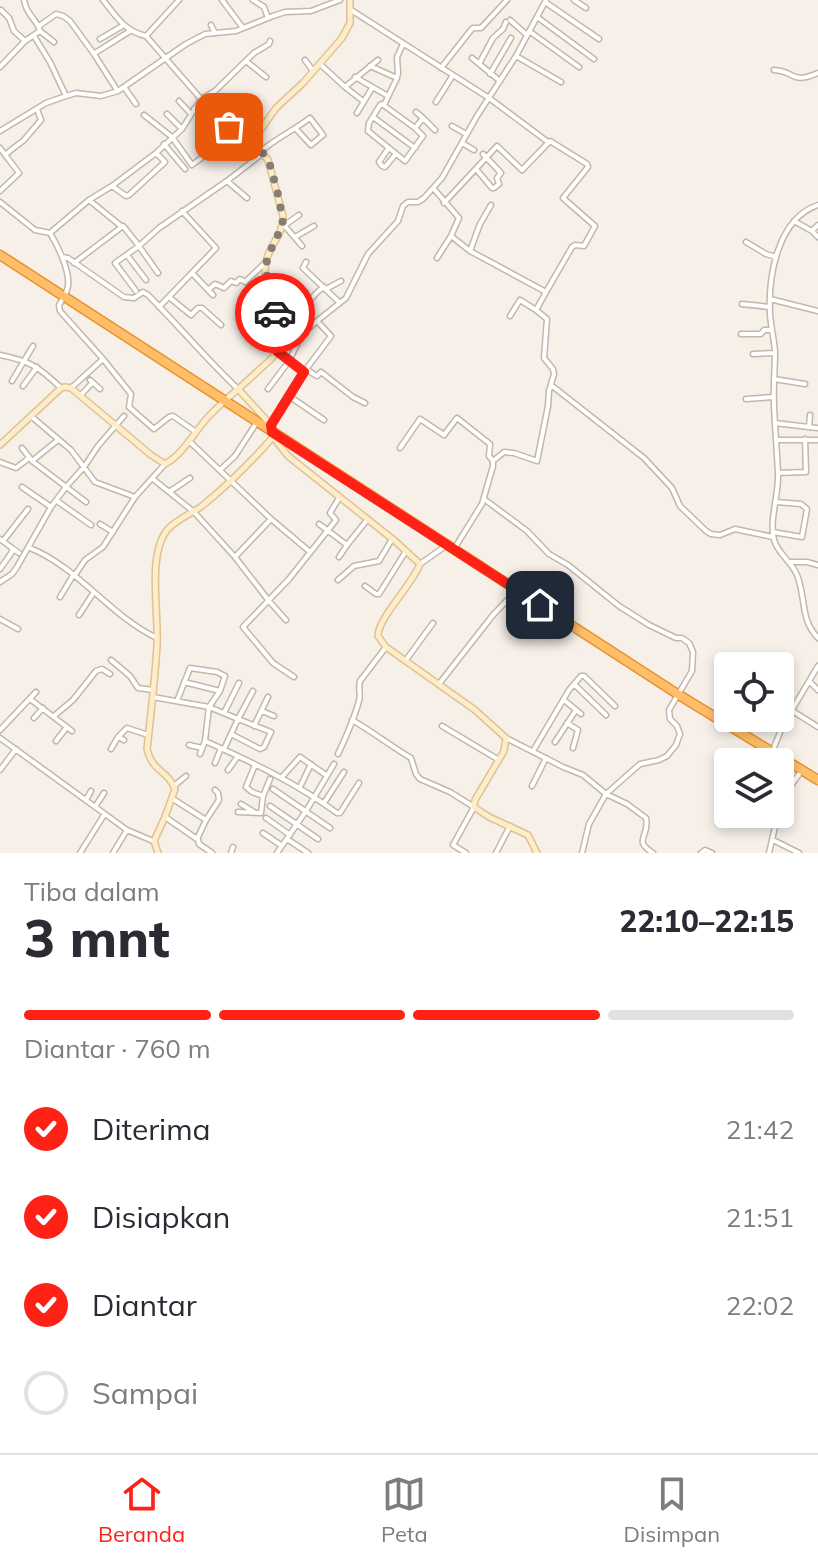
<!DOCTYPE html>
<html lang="id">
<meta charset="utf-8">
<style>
:root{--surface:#fff;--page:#f7f7f7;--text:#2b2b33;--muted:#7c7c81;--line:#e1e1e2;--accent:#ff2116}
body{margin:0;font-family:Mulish,sans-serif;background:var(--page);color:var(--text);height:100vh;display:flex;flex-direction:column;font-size:30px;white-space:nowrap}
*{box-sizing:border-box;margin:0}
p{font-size:26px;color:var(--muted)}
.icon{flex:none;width:44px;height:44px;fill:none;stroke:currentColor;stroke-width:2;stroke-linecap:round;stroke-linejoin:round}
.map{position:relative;height:853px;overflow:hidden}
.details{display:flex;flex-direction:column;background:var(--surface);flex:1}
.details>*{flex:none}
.tools{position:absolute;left:714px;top:652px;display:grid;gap:16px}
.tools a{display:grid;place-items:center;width:80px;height:80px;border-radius:8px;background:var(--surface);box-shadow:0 4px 12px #0003;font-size:40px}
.pin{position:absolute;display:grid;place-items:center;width:68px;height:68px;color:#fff;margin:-34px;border-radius:16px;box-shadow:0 4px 12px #0006}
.courier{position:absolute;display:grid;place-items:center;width:80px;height:80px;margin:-40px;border:6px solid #ff2116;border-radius:50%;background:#fff;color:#222;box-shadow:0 2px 10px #0007}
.overview em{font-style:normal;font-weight:800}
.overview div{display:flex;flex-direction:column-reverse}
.overview{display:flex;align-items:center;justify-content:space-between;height:136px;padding:0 24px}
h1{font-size:52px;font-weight:800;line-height:60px}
.bar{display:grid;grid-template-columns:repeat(4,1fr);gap:12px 8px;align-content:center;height:96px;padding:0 24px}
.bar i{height:10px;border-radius:6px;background:var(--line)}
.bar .on{background:var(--accent)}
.bar p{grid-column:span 4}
ol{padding:0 24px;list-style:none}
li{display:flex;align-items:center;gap:24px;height:88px}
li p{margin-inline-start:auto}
li .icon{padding:8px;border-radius:50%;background:var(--accent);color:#fff;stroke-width:4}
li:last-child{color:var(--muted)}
li i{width:44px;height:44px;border:4px solid var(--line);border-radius:50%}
.dock{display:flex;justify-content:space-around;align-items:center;height:112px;border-top:2px solid var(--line);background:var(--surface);font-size:22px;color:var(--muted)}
.dock a{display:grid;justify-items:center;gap:4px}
.dock .on{color:var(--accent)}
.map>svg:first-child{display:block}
</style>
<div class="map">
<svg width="818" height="853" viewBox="0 0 818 853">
<rect width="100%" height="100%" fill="#f6f0e9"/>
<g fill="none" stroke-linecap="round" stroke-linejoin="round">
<!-- street casing -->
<g stroke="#c2b7aa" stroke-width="7">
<path id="street" d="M103 0C116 16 124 31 146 36L201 99
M222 0 243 28
M253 0 264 7 268 18
M574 0 586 8
M545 2 599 39
M1 10 9 18 14 31 25 41
M351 10 489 98 548 142
M537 17 594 59
M510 20 527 35
M211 25 215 33
M39 26 56 14 63 16 70 21 94 54 117 90
M40 31 54 42
M529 31 579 67
M34 36 50 62 66 96
M146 36 179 0
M100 39 124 25
M95 53 130 31
M516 56 561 82
M472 58 500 81
M305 60 313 71
M246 61 266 77
M320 64 345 87
M479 64 493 38 503 29 506 22
M370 66 397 78
M0 67 25 41 40 31C37 19 26 15 24 0
M441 68 471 30 473 28H481L507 0
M774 70C796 71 790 85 818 73
M490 74 511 38
M355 77 388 96
M124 87 136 104
M179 101 191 114
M363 101 345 87 378 60
M436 102 453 75
M382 104 415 128 423 136 405 161 368 131 369 123 380 105Z
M384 105 397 78 398 73 397 57 403 44
M194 109 252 142
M357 113 372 88
M167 114 182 129
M144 115 172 137 192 165 236 132
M373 117 415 148
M423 118 435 130
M452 126 466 134
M415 128 423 118 416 112
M0 131 46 103 66 96 76 93 101 96 118 91 186 44 205 34 236 31 273 16 285 12 311 11 340 0
M462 143 474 150
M164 144 185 169
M0 148 19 173 0 191
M388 149 379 162 382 166 385 167 395 155
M261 151C277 138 294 130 310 118L323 135 311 145 296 129
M6 154 24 140 41 120 37 109
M476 169 492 188H494L499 184 497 178 501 173 483 154
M227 181 247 198
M112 186 126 196 129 195 165 162 156 153
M434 189 459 218 451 236 437 258
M89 200 121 226
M0 202 35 230 50 233C58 246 70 271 68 286 67 293 63 299 59 305L60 311 103 359 131 394 129 407 154 429 169 417 173 416 196 432
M444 203 497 146 522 170 550 141 587 164 588 167 563 198 595 226 584 246 575 245 572 247 546 292
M818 205C777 219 768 277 770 315 771 327 774 339 775 351 775 369 773 388 774 406 775 428 777 451 778 473 779 495 769 519 774 540 778 554 792 562 797 575 806 597 800 620 818 638
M794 221 812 231 818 237
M283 224 302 246
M285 225 299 215
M812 231 818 225
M50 233 89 200 112 186 156 153 182 129 201 99 215 91 254 53 269 44 270 41
M451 236 470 251 480 224 491 205
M295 237 314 226
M746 242 766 254 776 257
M470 251 546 292 536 310 547 319 544 358 553 369 554 374 549 391 548 406 537 461 514 453 504 452 493 461
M127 255 146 280
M62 257 68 258 124 297 134 298 143 292 148 295C179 326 207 360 239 390
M306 262 303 268 340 303
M74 263 123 226 136 242 158 273
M192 273 213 295
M326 289 341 281
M208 290 215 284 224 288 231 281 236 283 240 279 245 282 266 262
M136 291 115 263 139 246 159 228 227 181 263 153
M169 297 191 315 198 308H202L221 325
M770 299 818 311
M742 304 770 307
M159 307 216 248 182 211
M510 316 520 300 536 310
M246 319 268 294
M741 334H761L764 330H772
M280 339C284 331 289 329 294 324 305 312 310 295 324 287
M278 352 304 372
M753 354 775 353
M0 355C30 361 39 367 61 388
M307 370 317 376 321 372 353 397 365 403
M774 379 805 384
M90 380 100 389
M12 381 33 346
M551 385 644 458 672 488 680 506 706 531 711 534 720 535 735 529 773 537
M23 386 37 367
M71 388 103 359
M268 389 289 361 302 334 317 321
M80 396 92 383
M289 396 324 420
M746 399 774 397
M32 417 71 450 95 482 135 497
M775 423 817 428
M271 425 304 372 331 336 317 321 346 298 368 254 398 221 403 206 408 202H418L424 198 442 178 477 116 516 56 546 0
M809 427 810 415
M776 440H818
M189 441 271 519
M22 448 32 461 86 502
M400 448 420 419 444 435 457 418 490 444 489 456 493 461V466L482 504 454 549
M32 461 58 440
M0 462 16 468 29 458
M220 470 235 456 257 422
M778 473 806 472 805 439
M153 479 194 512 235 557 269 601 286 620
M22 487 51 507
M169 492 190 478
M484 499 527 531 549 554 568 565 619 606 649 625 676 638H682L689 643 693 652 692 671 669 710 670 719 677 726 680 734 676 745 667 756 659 760 640 764 606 794 627 804 646 818C650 838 632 839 653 853
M57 501 91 525
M100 524 113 532
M319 524 347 545 367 520
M773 532 802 537 807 509 801 504 776 502
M0 539 12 548V552L0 569
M3 541 28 509
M12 548 19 553
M30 548C79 568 110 616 157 638
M235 557 271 519 309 551
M339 557 347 545
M790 562H807L818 565
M420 564 447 545
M75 575 85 560 103 547 135 497 165 464
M338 580 354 566 379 561 392 539
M0 582 12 574 17 567 51 507 66 487 84 467 98 446 124 416
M365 586 376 594H379L406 551
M60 597 74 574
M79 615 94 592
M0 619 18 629
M111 660 130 676 138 688 153 690
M406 660 433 623
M294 677 273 663 243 627 289 579 336 520 330 513 339 498
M809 681 818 690
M184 682 220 691
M439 684 493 615 516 591
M574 684 606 715
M153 697 209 707 220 691 225 676 217 672 190 668 177 701
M30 699 72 731
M564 700 581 714
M791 710 818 727
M262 711 274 716
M224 713 239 683
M54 716 73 700 96 671 102 669 110 674
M34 718 43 708
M352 720C373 732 391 746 411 758L416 774 420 779 450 792 474 807 453 845 466 853
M567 723 578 730 573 748
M254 726 268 697
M442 726 499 760
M0 730 36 692
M231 734 260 749 264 747 271 732 238 719 253 691
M0 738 127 830 153 841
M506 738 563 767 583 775 606 794 589 824 582 853
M124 740 118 737 127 728 148 735
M56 741 67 727
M205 741C252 762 296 783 337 813H340L359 783
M555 742 576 710
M189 745 202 748
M111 749 118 737
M533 751 569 690 581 676H584L615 706
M200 754 205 741 209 707 238 719 224 749
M338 754C346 737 354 719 359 701 361 694 358 689 360 681L386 647
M742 759 754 762
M768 762 783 725 818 666
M215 763 221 748
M255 765 246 787 252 792 263 796 270 779
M0 770 16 749
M228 770 238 756
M282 777 300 757 326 775
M175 785 186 776
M532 786 546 758
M300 787 311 764
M273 789 330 828
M173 799 206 820
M86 800 91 791
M780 801 802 770
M324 803 344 772
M241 804 254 812
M270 806 318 839
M95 807 104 793
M238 812 261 813 263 796
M165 817 197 839 206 820 219 800 218 793 215 790
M266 818 290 835
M263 833 282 846
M198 839 199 844 212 853
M287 839 308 853
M773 840 799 853
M80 853 104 815
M113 853 127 830
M231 853 233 847
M277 853 306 811 334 764
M496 853 510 826
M701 853 705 850 712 853
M769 853 778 814"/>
</g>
<!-- secondary casing -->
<g stroke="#dcc397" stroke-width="8">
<path id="secondary" d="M239 390 271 425 273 437 288 456 395 541 420 564C412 585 378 618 378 636L386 647 475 710 506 738 504 751 475 800 474 807 489 817 528 835 537 853
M0 445 61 388 65 387 71 388 151 455 165 464C185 453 194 431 210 415 225 399 244 385 260 369 268 362 281 352 280 340 280 316 261 285 266 262 269 245 284 234 283 216L268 160 252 142 276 108 303 83 342 38 350 23V0
M158 853 154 841 165 817 175 789C168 770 152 772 147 749 151 714 155 679 157 645 159 613 147 556 167 530 177 519 191 514 202 506 228 485 251 462 273 437"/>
</g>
<!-- highway casing -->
<g stroke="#ea912e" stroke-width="11">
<path id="highway" d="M0 255 679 695 818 780"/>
</g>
<!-- street -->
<use href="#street" stroke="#fff" stroke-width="4"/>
<!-- secondary -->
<use href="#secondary" stroke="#ffecc9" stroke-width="5"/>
<!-- highway -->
<use href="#highway" stroke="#ffbe6a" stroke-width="8"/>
</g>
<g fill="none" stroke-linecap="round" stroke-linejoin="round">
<!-- done -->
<path stroke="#867e75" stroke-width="8" stroke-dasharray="0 14.4" d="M229 127 252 142 263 153 270 165 279 198 283 224 268 256 266 265 267 278 275 313"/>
<!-- route -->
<path stroke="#ff2116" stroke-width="10" d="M275 313 280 339 277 351 304 372 271 425 272 432 540 605"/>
</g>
</svg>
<div class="tools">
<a><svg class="icon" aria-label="locate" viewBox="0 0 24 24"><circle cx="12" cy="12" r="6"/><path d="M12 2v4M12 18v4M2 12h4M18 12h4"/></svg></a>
<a><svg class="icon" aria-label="layers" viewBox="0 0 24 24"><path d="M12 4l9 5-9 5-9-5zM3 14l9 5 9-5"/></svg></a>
</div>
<div class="pin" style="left:229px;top:127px;background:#ea580c"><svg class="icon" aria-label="bag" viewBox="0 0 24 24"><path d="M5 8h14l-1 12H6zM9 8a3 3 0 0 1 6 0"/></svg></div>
<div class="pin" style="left:540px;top:605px;background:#1f2937"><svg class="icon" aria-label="home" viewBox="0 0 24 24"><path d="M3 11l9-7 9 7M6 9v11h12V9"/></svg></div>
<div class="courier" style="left:275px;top:313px"><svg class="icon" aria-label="car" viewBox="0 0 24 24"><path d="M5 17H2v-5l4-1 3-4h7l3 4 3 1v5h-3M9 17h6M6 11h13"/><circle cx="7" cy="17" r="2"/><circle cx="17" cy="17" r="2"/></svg></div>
</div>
<section class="details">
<div class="overview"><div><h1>3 mnt</h1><p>Tiba dalam</p></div><em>22:10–22:15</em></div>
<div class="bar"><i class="on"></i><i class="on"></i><i class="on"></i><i></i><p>Diantar · 760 m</p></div>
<ol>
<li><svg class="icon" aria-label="check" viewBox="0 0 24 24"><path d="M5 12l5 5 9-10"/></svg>Diterima<p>21:42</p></li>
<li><svg class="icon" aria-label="check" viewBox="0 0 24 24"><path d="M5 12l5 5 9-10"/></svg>Disiapkan<p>21:51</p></li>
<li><svg class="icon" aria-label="check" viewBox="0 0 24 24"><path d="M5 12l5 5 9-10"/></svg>Diantar<p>22:02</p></li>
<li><i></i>Sampai</li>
</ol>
</section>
<nav class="dock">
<a class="on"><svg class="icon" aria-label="home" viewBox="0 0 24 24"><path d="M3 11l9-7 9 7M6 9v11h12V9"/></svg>Beranda</a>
<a><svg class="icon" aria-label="map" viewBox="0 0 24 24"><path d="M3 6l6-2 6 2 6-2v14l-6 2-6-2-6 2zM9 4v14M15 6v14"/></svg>Peta</a>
<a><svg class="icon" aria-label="saved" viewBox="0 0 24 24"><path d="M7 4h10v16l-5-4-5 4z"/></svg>Disimpan</a>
</nav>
